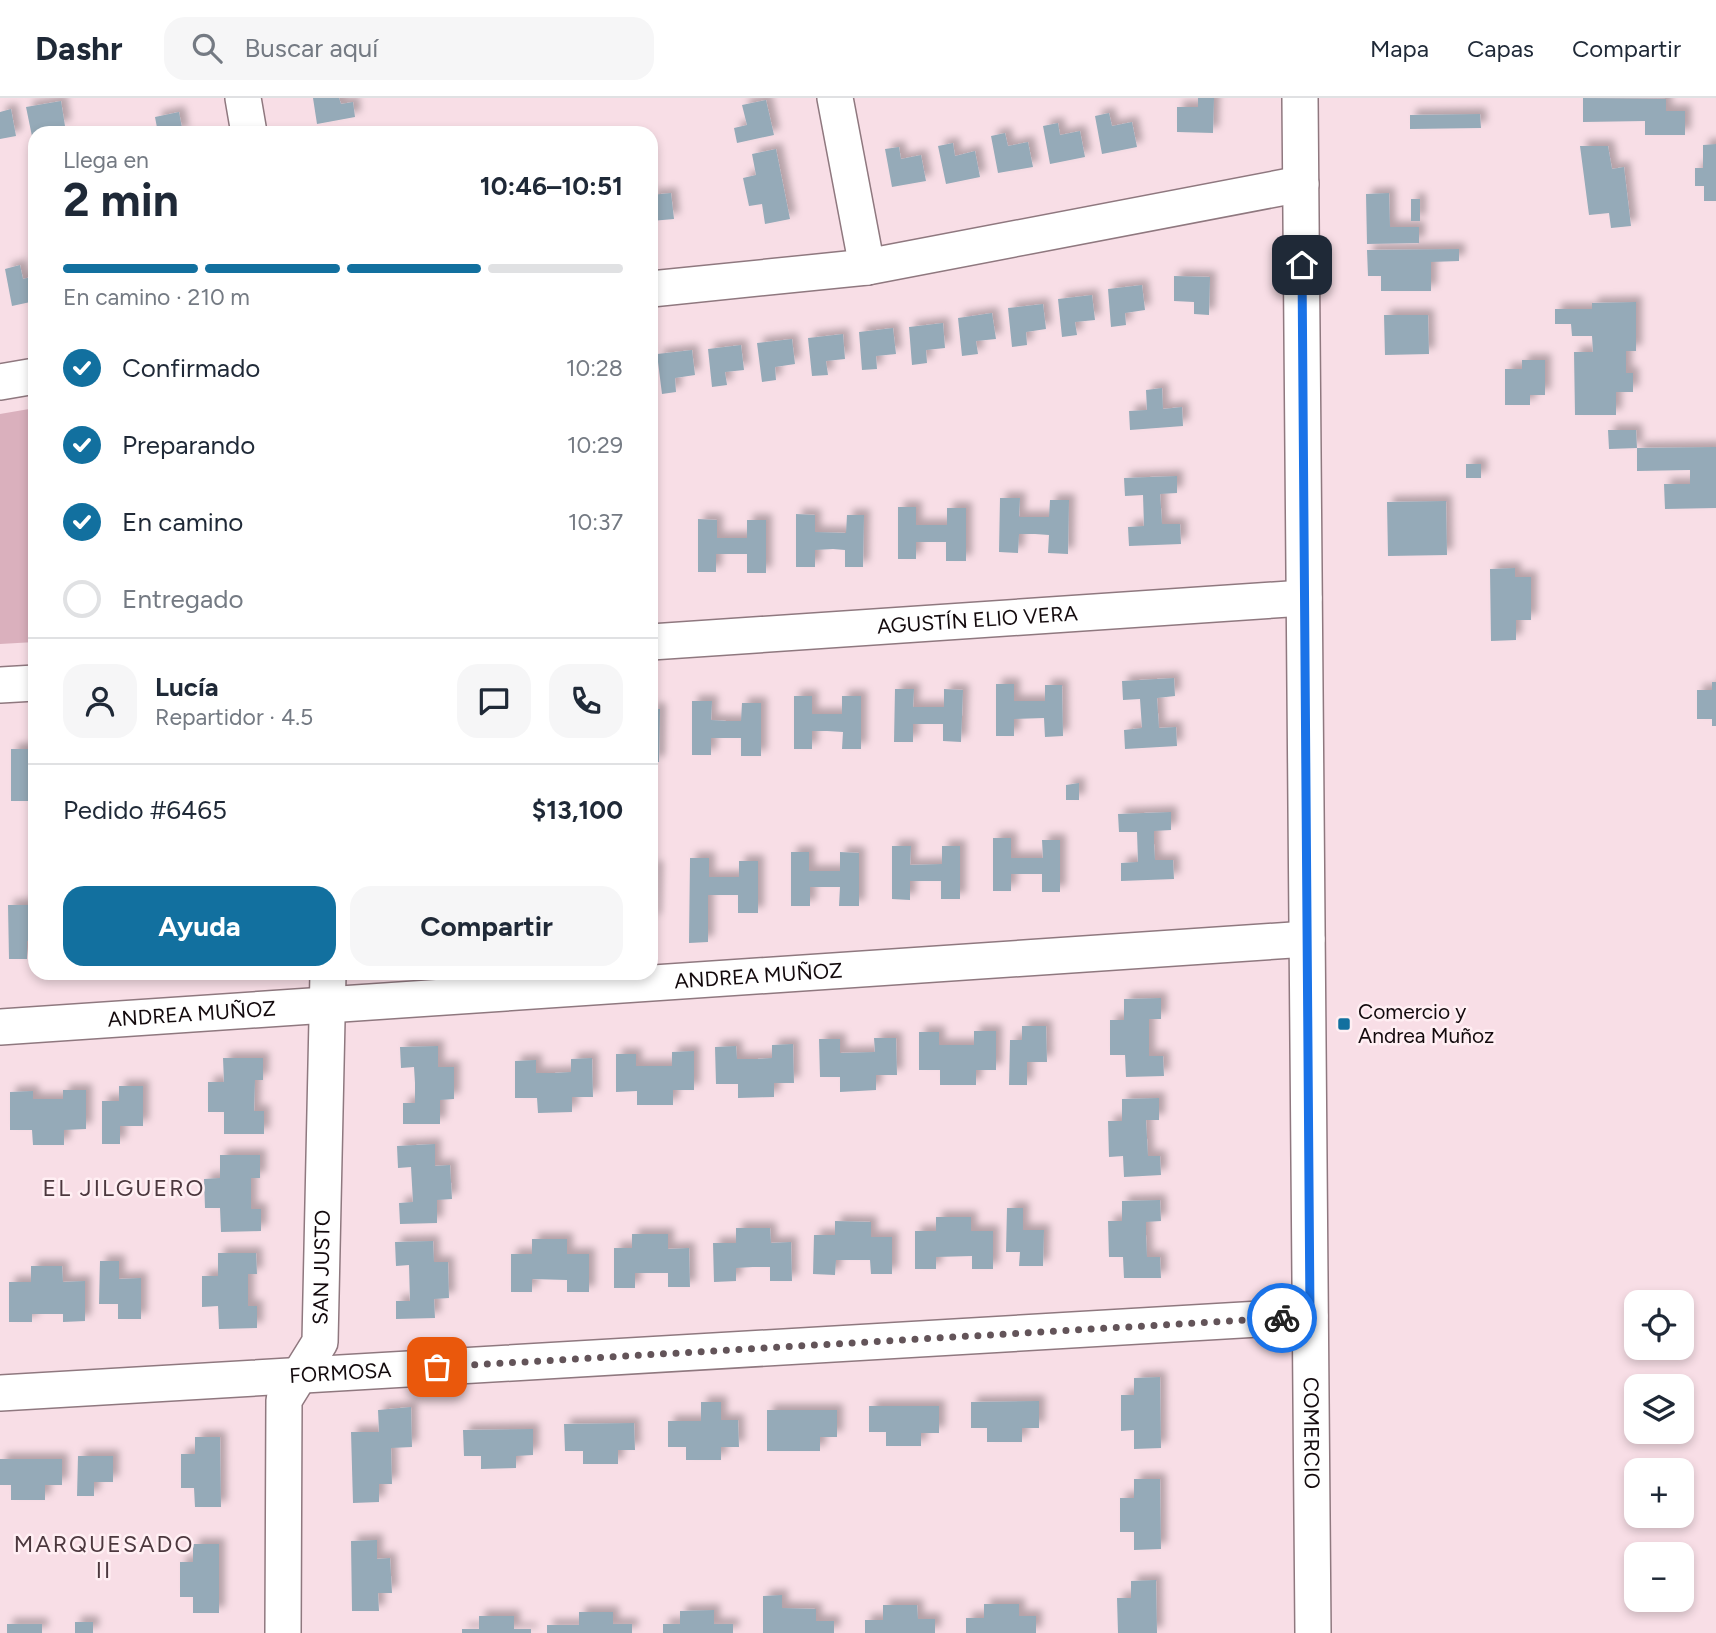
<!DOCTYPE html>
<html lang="es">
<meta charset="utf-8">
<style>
:root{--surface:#fff;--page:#f6f6f7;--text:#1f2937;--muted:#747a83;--line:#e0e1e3;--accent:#12709f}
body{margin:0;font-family:Figtree,sans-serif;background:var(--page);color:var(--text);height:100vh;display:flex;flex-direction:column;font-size:26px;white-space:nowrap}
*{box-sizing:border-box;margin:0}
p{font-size:23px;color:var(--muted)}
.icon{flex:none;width:38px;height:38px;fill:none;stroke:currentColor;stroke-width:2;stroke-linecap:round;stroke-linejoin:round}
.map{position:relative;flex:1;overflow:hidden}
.sheet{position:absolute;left:28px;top:28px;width:630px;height:854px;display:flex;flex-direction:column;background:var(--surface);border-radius:21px;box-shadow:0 4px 10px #0003}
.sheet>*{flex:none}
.controls{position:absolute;left:1624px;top:1192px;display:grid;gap:14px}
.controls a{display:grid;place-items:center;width:70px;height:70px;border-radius:14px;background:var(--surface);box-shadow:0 4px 10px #0003;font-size:35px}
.pin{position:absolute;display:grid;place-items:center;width:60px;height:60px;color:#fff;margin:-30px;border-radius:14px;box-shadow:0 4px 10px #0006}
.courier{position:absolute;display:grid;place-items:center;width:70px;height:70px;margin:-35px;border:5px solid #1a73e8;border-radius:50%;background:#fff;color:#222;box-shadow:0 2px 9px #0007}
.headline em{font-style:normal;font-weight:700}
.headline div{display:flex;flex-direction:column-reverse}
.headline{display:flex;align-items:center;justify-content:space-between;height:119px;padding:0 35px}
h1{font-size:46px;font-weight:700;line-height:52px}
.bar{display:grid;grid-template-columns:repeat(4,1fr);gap:10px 7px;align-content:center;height:84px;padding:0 35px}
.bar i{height:9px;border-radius:5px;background:var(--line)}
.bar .selected{background:var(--accent)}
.bar p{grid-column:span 4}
.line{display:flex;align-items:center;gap:18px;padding:0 35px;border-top:2px solid var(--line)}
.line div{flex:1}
.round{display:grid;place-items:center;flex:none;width:74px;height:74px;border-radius:21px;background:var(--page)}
ol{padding:0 35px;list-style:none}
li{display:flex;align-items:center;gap:21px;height:77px}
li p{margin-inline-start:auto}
li .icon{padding:7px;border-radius:50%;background:var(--accent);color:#fff;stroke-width:4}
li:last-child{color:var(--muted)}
li i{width:38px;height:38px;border:4px solid var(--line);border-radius:50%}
.button{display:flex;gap:14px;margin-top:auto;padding:14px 35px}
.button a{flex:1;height:80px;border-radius:21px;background:var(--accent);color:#fff;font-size:28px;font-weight:700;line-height:80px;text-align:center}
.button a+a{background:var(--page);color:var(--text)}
header{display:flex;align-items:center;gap:42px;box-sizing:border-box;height:98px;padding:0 35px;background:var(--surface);border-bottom:2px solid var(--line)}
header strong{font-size:33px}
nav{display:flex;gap:38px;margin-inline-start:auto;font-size:24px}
.search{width:490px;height:63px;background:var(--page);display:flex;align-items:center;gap:18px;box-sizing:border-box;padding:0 24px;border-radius:21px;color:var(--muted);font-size:26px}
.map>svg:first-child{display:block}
</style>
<header>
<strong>Dashr</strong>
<div class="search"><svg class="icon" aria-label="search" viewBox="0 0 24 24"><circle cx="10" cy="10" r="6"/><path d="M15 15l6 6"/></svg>Buscar aquí</div>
<nav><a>Mapa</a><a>Capas</a><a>Compartir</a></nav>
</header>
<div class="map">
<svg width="1716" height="1535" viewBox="0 0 1716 1535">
<defs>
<filter id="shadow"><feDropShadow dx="6" dy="-6" stdDeviation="3.5" flood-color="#0004"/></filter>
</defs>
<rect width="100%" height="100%" fill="#f8dee6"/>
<!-- green -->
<path fill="#dab0bd" d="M35 310V544L0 546V316Z"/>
<!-- building -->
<path fill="#95aab8" filter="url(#shadow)" d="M313 0H339L341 6 353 4 355 19 317 26Z
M1198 0H1214L1213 35 1177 34V9H1198Z
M1583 0 1666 1V13H1685V37H1645V23L1583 24Z
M766 2 774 37 737 45 734 30 747 27 742 7Z
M61 3 65 28 46 31 47 35H35V48H34L26 9Z
M11 11 16 38 0 41V14Z
M179 14 183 35H158L155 19Z
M1109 15 1112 28 1132 24 1137 49 1102 56 1095 18Z
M1480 16 1481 30 1410 31V17Z
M1058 25 1060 37 1080 33 1085 59 1050 66 1043 28Z
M1005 35 1008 48 1028 44 1033 69 998 75 991 38Z
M953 45 955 58 975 53 980 79 946 86 938 48Z
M1716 46V103H1704V88H1695V70H1703V47Z
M1580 48H1608L1612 71 1624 69 1631 128 1611 130 1609 115 1589 117Z
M899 49 901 61 921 57 926 83 892 89 885 51Z
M776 51 790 121 765 126 762 106 749 108 743 80 756 77 752 56Z
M671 95 674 121 651 123V97Z
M1389 95 1390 129H1419V145L1367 146 1366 96Z
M1411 101H1420V123H1411Z
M1459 151V163L1431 164V193H1381V178H1368L1367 152Z
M20 167 23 181 35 178V203L12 208 5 171Z
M1174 178 1210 179 1209 217 1194 216V204L1174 203Z
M1142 187 1145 212 1125 215 1126 227 1111 229 1108 191Z
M1092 197 1095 222 1075 224 1077 237 1062 239 1058 201Z
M1636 204V253H1626V275H1633V294H1616V317H1575L1574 254H1593L1592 238H1572L1571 226H1555V211H1592V205Z
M1043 206 1046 231 1026 234 1027 247 1012 249 1008 210Z
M992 215 996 241 976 243 978 256 962 258 958 220Z
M1384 217H1428L1429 256 1385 257Z
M943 225 945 250 926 252 927 265 912 267 909 229Z
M893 230 896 256 876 258 877 271 862 272 859 234Z
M843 236 845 261 826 263 828 277 812 278 808 240Z
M792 241 795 266 775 269 776 282 762 284 757 245Z
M741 247 744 272 725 274 727 287 712 289 708 251Z
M692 252 695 277 675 280 676 294 662 296 657 256Z
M1522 262H1545V297H1530V307H1505V271H1522Z
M1162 290 1163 311 1182 309 1183 328 1130 332 1129 313 1147 312 1146 292Z
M1608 332H1636L1637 350 1716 349V410L1665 411 1664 386H1690V372L1637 373V350L1609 351Z
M1466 366H1481V380H1466Z
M1177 378V395L1160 396 1161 410 1162 426H1180L1181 446 1129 448 1128 429 1144 428 1143 397 1125 398 1124 380Z
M1000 400H1020L1019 419H1049L1050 402H1069L1068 456 1048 455 1049 437 1035 436H1019L1018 455 999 454Z
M1446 403 1447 457 1388 458 1387 404Z
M898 409H916V427H947V410H966V463H946V444H916V461H898Z
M796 416 815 417V434L846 435 847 417H864L863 469H845V452L833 451 815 452V469H796Z
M698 421 717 422V440H747V422H766V475H747V456H716V474H698Z
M1515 470V479H1531V522H1516V542L1491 543 1490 471Z
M1174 580 1175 598 1157 600 1159 630 1176 629 1177 648 1125 651 1124 632 1142 630 1140 601 1123 602 1122 583Z
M1712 584H1716V628H1712V621H1697V592H1712Z
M996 586H1014V603H1045V587H1062L1063 638 1045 639 1044 620 1014 621V638H996Z
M895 591H914L913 609H944V591L963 592 961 644 943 643V626H913V644H894Z
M794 598H812V616H842V598H861V651H842L843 634 827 633H812V651H794Z
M692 603H712L711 622 726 623H741L742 605H761V658H741V640H711V657H692Z
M651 611H660L659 664H651Z
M11 651H30V669H35V686H30V703H11Z
M1079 685V702H1066V687Z
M1171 714V732L1154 733V746L1155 762H1173L1174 781 1121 783V765L1138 764 1137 734H1119L1118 716Z
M993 740H1011V760H1043L1042 742H1060V794H1042V776H1011V793H993Z
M892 748H911L910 767 942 766V748H960V801H941V783H910V802L892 801Z
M791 754H809V773H840V754L859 755V808H839L840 789H810V808H791Z
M690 760H709V779H739V763H758V815H738V797H708V844L689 845Z
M651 769H657L655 822H651Z
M8 807H28V825H35V842L27 843V861H9Z
M1161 900V921H1149V958H1163L1164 978 1126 979 1125 957H1110V922H1124V901Z
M1022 928H1046L1047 964H1027V987H1009L1010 942H1022Z
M974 933H996V972H976V987H940V972H919V934H939V947H974Z
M874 940H896L897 977H876V992L840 994V979H820L819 941H840V955L875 954Z
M793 946 794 985H774V999L738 1000V986H716L715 949 736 948 737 961H757L772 960V947Z
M438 948V969H454V1001L440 1002V1026H403V1005H415V985L414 969 401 970 400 949Z
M694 953V992H673V1007H637V993L616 994V956H636V968H672V954Z
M223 960H263V982H255L254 1013H264V1036H224V1014H208V984H224Z
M592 960 593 999H572V1014L538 1015 537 1000H515V963L536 962V975H555L571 974V961Z
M119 988H143V1028H120V1046H102V1003H119Z
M63 992H86V1031L64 1032V1047H33L32 1032H10V994L33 993V1001H63Z
M1159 1000V1022H1146L1148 1058H1160L1161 1077 1124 1079 1123 1058 1109 1059 1108 1023H1122V1001Z
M435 1046V1068L450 1067 452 1101 437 1102V1125L400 1126 399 1105 413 1104 411 1069 398 1070 397 1048Z
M220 1057H260V1080H251V1111H261V1133L221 1134 220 1110H205L204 1081 220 1080Z
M1160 1102 1161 1123 1146 1124V1137L1147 1159H1160L1161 1180H1124L1123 1159H1109L1108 1123H1122V1103Z
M1007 1110H1023V1132H1044L1043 1168H1019L1020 1154H1006Z
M936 1119H971V1133H993V1171H972V1158L936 1159V1171H915V1133H936Z
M835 1123 871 1124V1139H892V1176H871L870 1162H836L835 1177 813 1176 814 1137H835Z
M736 1130H770L771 1145 791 1144 792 1183H770V1169H753L736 1170V1183L714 1184 713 1145H736Z
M632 1136H668V1151L689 1150 690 1189H668V1175H635V1190H614V1150H632Z
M532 1141H567V1156H589V1194H567V1182L532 1181V1194H511V1156H532Z
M433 1143 434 1164H448L449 1200 434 1201 435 1220 396 1221V1203H410L409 1167 396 1168 395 1144Z
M218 1155H256L257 1176H248V1208H257V1230L219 1231 218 1208 202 1209V1178H218Z
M100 1163H119V1181L141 1180V1221H118V1206H99Z
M31 1168H62L63 1184 85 1183V1223L63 1224V1216H32V1224H9V1184H31Z
M1160 1279 1161 1350 1134 1351V1332L1121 1333V1297H1134V1280Z
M1039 1303V1330H1022V1344H987V1330H971V1304Z
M701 1304H721V1322H738L739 1349H721V1362H686V1349H668V1323H701Z
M869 1308H939V1335H921V1348H886V1334H869Z
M411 1309 412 1349 391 1350 392 1386H379V1404L353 1405 351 1334H379L378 1312Z
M767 1312H837V1339H820V1353H767Z
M634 1325 635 1352H618V1366H583V1353H565L564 1326Z
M533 1331V1357L516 1358V1370L481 1371V1358H464L463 1332Z
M195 1339H220L221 1409H195L194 1390H181V1356H195Z
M78 1358H113V1384H94V1398H77Z
M0 1361H62V1387H45V1402H11V1387H0Z
M1134 1381H1160L1161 1451 1134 1452V1434H1120V1400H1134Z
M377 1442V1461L390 1460 392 1495H378L379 1513H352L351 1443Z
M193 1446H219V1515H193V1499H180V1464H193Z
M1156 1482 1157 1535H1118L1117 1500H1131V1483Z
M782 1497V1510L816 1511V1523H834V1535H763V1498Z
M984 1506H1019V1518H1036V1535H966V1520H984Z
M883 1507H917L918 1521H935V1535H865V1522H883Z
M714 1512V1526H733V1535H663V1526H680V1513Z
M579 1514H613V1526H632V1535H547V1527H579Z
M479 1518H514V1531H531V1535H462V1531H479Z
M75 1524H93V1535H75Z
M7 1526H42V1535H7Z"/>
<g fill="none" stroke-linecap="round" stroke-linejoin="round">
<!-- street casing -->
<g stroke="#8f787f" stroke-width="38">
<g id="street">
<path d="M243 0 249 35"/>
<path d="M835 0 867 169"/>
<path id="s1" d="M1300 0 1313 1535"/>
<path d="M651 191 867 169 1301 86"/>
<path d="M0 284 35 278"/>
<path id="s2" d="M651 544 1304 500"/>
<path d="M0 587 35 585"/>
<path id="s3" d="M0 929 1307 841"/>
<path id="s4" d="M0 1295 1310 1218"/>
<path id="s5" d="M283 1535 284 1302 320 1244 328 875"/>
</g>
</g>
<!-- street -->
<use href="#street" stroke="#fff" stroke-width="35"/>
</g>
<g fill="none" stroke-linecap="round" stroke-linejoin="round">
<!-- done -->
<path stroke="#635459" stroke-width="7" stroke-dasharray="0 12.6" d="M437 1269 1282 1220"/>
<!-- route -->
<path stroke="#1a73e8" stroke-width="9" d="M1282 1220 1310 1218 1302 167"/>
</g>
<!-- markers -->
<rect fill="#12709f" stroke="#ffeff3" stroke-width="2.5" x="1337" y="919" width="14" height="14" rx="3.5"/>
<g text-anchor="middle" stroke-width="5" stroke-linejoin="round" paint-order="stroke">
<!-- street labels -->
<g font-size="21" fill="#130a0d" stroke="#ffeff3">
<text dy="7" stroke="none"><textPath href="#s2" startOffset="327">AGUSTÍN ELIO VERA</textPath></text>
<text dy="7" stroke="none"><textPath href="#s3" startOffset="760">ANDREA MUÑOZ</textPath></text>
<text dy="7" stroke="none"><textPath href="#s3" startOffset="192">ANDREA MUÑOZ</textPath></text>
<text dy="7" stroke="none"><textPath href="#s5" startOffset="376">SAN JUSTO</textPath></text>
<text dy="7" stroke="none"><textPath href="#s4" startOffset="341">FORMOSA</textPath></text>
<text dy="7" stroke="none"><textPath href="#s1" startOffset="1335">COMERCIO</textPath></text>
</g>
<!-- poi labels -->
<g font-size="21" fill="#130a0d" stroke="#ffeff3" text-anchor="start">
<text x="1358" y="921">Comercio y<tspan x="1358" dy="24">Andrea Muñoz</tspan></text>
</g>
<!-- neighbourhood labels -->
<g font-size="23" letter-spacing="2" fill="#4c383e" stroke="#ffeff3">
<text x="124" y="1098">EL JILGUERO</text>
<text x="104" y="1454">MARQUESADO<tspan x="104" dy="26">II</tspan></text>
</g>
</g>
</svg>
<div class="controls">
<a><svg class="icon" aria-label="locate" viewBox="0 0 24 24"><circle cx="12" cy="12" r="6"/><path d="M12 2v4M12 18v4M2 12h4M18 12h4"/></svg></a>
<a><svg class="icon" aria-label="layers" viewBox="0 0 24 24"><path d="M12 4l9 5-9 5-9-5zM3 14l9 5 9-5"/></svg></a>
<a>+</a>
<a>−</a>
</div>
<div class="pin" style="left:437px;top:1269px;background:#ea580c"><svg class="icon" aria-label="bag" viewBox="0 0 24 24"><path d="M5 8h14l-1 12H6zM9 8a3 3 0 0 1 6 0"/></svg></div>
<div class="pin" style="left:1302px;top:167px;background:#1f2937"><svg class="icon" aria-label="home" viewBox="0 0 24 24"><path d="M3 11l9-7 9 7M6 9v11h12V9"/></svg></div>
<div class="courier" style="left:1282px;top:1220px"><svg class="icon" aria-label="bike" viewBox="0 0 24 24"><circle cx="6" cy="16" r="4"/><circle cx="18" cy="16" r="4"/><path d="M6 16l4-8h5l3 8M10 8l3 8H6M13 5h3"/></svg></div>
<section class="sheet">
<div class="headline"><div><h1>2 min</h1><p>Llega en</p></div><em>10:46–10:51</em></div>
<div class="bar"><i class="selected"></i><i class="selected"></i><i class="selected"></i><i></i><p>En camino · 210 m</p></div>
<ol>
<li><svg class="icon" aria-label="check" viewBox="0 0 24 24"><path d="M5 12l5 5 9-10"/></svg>Confirmado<p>10:28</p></li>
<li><svg class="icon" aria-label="check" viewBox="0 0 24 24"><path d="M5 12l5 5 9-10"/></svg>Preparando<p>10:29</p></li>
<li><svg class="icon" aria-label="check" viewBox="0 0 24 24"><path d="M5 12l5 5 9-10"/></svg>En camino<p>10:37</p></li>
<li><i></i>Entregado</li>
</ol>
<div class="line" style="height:126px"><a class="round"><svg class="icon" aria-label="person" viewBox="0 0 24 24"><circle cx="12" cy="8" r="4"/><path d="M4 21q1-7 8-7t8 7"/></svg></a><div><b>Lucía</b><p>Repartidor · 4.5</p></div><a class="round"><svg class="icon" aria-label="chat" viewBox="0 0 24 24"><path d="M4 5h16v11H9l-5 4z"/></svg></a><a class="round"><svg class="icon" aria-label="phone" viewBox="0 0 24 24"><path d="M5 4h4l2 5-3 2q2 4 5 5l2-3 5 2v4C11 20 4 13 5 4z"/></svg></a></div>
<div class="line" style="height:91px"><div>Pedido #6465</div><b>$13,100</b></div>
<div class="button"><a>Ayuda</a><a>Compartir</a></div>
</section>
</div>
